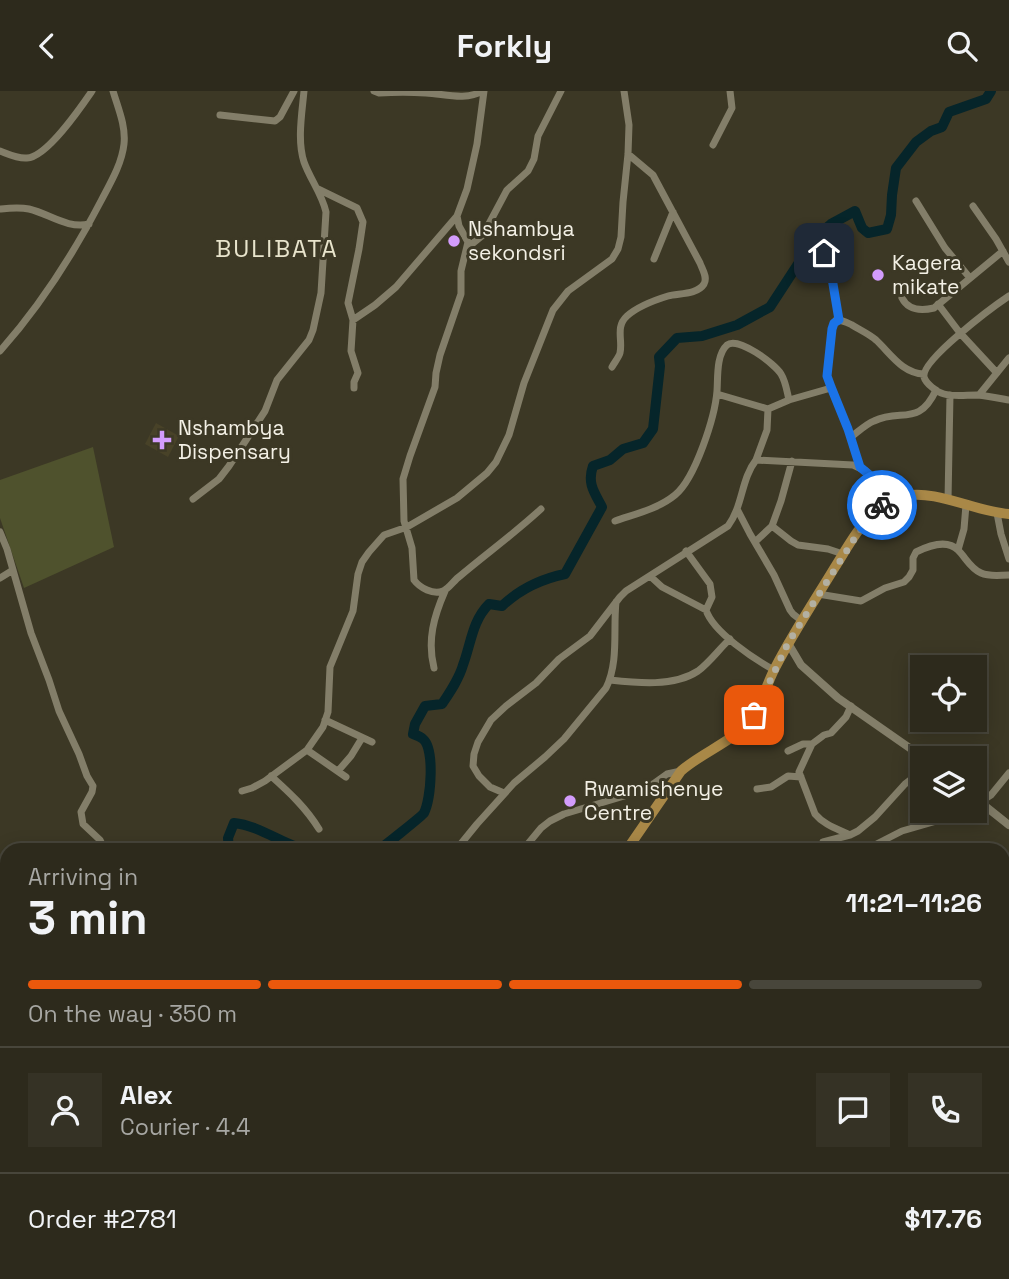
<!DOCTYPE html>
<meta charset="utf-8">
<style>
:root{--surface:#2d2a1c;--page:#353225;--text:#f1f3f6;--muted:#a7a7a3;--line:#48463b;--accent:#ea580c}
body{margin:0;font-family:"Space Grotesk",sans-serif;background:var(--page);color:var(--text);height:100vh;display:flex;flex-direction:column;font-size:26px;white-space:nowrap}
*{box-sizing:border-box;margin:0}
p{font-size:23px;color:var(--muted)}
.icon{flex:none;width:38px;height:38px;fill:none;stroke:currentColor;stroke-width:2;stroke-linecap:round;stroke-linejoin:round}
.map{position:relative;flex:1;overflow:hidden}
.drawer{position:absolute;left:0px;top:752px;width:1010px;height:436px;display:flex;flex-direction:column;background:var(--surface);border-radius:21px 21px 0 0;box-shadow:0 4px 18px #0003,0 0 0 2px var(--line)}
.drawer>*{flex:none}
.buttons{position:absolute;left:910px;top:564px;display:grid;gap:14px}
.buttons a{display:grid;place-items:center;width:77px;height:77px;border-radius:0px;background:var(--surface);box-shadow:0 4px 18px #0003,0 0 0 2px var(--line);font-size:35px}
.pin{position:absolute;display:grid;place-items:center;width:60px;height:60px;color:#fff;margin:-30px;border-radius:14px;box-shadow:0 4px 10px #0006}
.courier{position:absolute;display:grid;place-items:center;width:70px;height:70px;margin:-35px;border:5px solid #1a73e8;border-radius:50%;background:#fff;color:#222;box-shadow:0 2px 9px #0007}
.head em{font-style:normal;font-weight:700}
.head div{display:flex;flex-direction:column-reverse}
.head{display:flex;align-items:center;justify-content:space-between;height:119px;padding:0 28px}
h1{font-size:46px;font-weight:700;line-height:52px}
.bar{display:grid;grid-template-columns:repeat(4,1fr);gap:10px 7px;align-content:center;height:84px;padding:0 28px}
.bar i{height:9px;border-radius:5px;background:var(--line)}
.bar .on{background:var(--accent)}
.bar p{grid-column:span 4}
.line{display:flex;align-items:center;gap:18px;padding:0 28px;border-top:2px solid var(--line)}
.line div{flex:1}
.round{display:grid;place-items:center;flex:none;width:74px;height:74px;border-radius:0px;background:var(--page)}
header{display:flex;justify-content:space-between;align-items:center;height:91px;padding:0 28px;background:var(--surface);font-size:32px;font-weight:700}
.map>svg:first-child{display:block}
</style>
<header><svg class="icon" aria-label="back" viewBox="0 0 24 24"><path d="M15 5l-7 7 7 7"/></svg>Forkly<svg class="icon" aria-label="search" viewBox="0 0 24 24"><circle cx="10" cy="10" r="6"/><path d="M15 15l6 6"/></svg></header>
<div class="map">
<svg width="1009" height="1188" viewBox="0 0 1009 1188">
<rect width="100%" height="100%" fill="#3c3825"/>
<!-- built -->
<path fill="#484228" d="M156 332 179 345 168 366 145 353Z"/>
<!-- green -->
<path fill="#4f522d" d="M93 356 114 456 24 497 0 427V389Z"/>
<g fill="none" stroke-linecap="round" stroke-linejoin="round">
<!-- river -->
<path stroke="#06252a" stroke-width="10" d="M229 760 228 747 234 732C263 735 286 757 314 760
M377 760C382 757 422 725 424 722 431 708 435 658 423 648 420 645 416 644 413 643L415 633 425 615 442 613C450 601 459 588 463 574 471 553 472 530 489 513L502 515C520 498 541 488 565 483L602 416C594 401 587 392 593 375L610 369 623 358 643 352 653 338 660 275 659 266 677 247 702 245 737 234 770 216 815 147 831 133 855 120 862 137 868 142 887 138 891 124 892 104 896 77 916 51 931 40 942 36 949 21 986 8 991 0
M0 1002 7 998"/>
<!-- minor -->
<path stroke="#837e69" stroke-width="7" d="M374 0 379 2C395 1 411 1 426 2 445 3 465 10 483 0
M484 0 477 53 467 98 457 125 459 135 468 151 461 180V203L440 264 436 282 435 296 410 365 403 388 404 430 412 457 414 489C420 497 433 504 443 500 449 498 454 489 460 485 486 463 515 442 541 418
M220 24 275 30 280 26 294 0
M713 54 732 17 730 0
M0 60C8 63 18 68 27 67 47 66 81 16 92 0
M318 98 357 117 363 131 359 158 348 212 353 229 351 260 358 282 354 291V297
M916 110 945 157 970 187
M973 115 996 148 1009 171
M0 118C10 117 19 116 29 118 50 123 67 138 89 133
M467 157 483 144 507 99 528 80 534 68 538 45 561 0
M824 162 831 181 839 229
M654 168 673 121
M1009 205C994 215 921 269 924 286 926 293 937 301 944 303 954 306 966 304 977 304 988 305 998 307 1009 309
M902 207C908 219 921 220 934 217L1003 160
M938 213 960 242 997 282
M353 229 375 214 396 196 457 125
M0 260C41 214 74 162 102 108 111 91 122 72 124 53 126 35 118 17 113 0
M612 276C614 272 619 266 620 262 623 249 615 236 627 225 637 216 655 209 668 205 678 202 697 204 704 193 708 186 702 178 700 172L653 84 628 63
M717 303 768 318 789 309 831 297
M979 304 1009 267
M851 346C858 341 866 333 874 330 901 317 919 336 936 299
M756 369 767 339 768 318
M860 376 848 338 831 297 827 285 832 238 836 229C843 229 846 231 852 234 860 239 869 243 876 249 891 263 902 282 924 283
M193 408 219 388 229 375 265 320 277 289 309 249 313 239 321 202 326 121C322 103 310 88 304 71 297 50 302 22 304 0
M948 409 950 304
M737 418 750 443 774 484 790 519 793 523 802 530
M997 422 1001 443 1009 468
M615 430C635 423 658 418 675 404 695 388 715 326 717 300 718 287 716 264 727 254 738 245 775 273 781 283 786 291 787 301 789 309
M772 435 781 410 792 370
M0 441 7 458 31 542 49 589 59 620 79 663 87 685 93 695 92 701 81 721 83 733 100 749 105 760
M755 451 772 435 791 450 798 454 828 458 843 463
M958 459 964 438 966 414
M686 460 710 493 712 506 706 519C713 541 754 568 774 579
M650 485 662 496 706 519
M0 487 13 479
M818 503 861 510 885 497 904 491 909 486 913 479V467L916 461C928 455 947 448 958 459 966 467 970 477 981 482 990 486 1000 484 1009 484
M434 577C427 549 434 525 445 500
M610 589C637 592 674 596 698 580 710 571 719 558 730 548
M325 629 372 651
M307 659 346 686
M788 660 803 653H812
M338 680 351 665 362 647
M271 685C290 702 306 717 319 738
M757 698 771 696 788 685 801 686
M242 700 252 697 265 690 307 659 323 636 328 621 330 576 353 520 358 483 362 471 369 461 384 444 407 436 457 407 487 382 496 371 509 344 524 292 553 219 568 200 612 168 618 158 621 146 623 111 628 63 629 34 624 0
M504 702 490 696 479 685 473 675 474 663 478 651 491 629 506 615 536 592 559 568 590 545 620 506 626 500 728 435C743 415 741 388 756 369L853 374 866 380 896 407
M980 711 991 704 1009 682
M850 744C838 738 824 734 815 723L799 681 812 653 824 644 831 642 846 626 851 615
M823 751 850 744 858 740 875 726 905 693 922 680
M455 760 477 733 514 692 545 666 564 648 606 597C619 571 613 539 616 511
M522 760 541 737 550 730 564 723 631 703 653 693 667 683 681 680
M863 760 902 740 985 716
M1003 883 1009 888
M0 942 7 940
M1003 990H1009
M432 1181V1188
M887 1181H892
M213 1188 216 1181
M570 1188 571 1181"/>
<!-- tertiary -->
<path stroke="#837e69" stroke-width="8" d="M788 552 801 574 838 607 924 667
M975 707 1009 734
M1003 931 1009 924
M1003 966 1009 963
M745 1188 749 1181"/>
<!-- primary -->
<path stroke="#a98847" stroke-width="10" d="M626 760 681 680C701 662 734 650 750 630 762 614 766 594 775 577 793 542 815 509 835 476 847 457 859 435 876 419 883 412 894 407 904 405 936 398 976 421 1009 423"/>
<!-- trunk -->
<path stroke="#b68c3c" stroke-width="10" d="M640 1181 644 1188
M321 1188 325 1181"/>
</g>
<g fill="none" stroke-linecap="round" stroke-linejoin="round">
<!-- done -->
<path stroke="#b3b0a2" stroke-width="7" stroke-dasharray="0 12.6" d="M754 624 788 552 858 442 873 423 882 414"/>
<!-- route -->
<path stroke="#1a73e8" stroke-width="9" d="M824 162 831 181 839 229 834 232 832 238 827 285 831 296 848 338 860 376 897 407 882 414"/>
</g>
<!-- markers -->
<g fill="#d39cfc" stroke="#3c3825" stroke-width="2.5">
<circle cx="454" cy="150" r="7"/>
<circle cx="878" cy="184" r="7"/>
<path d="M158.5 338.5h7v7h7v7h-7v7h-7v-7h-7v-7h7z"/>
<circle cx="570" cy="710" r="7"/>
</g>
<g text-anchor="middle" stroke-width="6" stroke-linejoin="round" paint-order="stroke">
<!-- poi labels -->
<g font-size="21" fill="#f3f0e5" stroke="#3c3825" text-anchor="start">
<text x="468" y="145">Nshambya<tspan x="468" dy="24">sekondsri</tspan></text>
<text x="892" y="179">Kagera<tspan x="892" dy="24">mikate</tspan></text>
<text x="178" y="344">Nshambya<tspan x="178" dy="24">Dispensary</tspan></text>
<text x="584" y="705">Rwamishenye<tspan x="584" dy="24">Centre</tspan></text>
</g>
<!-- quarter labels -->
<g font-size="24" letter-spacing="2" fill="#e8e4cc" stroke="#3c3825">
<text x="277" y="166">BULIBATA</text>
</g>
</g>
</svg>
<div class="buttons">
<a><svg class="icon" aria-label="locate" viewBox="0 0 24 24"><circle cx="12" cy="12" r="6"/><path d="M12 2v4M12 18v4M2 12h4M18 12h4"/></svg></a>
<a><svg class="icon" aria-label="layers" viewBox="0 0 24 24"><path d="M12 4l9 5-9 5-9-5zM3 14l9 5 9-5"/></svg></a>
</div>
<div class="pin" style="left:754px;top:624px;background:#ea580c"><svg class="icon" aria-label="bag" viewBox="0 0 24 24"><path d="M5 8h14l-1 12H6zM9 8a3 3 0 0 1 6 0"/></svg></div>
<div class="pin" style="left:824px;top:162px;background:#1f2937"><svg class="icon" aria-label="home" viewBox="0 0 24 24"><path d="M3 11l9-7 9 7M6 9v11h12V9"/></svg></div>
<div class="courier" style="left:882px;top:414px"><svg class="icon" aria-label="bike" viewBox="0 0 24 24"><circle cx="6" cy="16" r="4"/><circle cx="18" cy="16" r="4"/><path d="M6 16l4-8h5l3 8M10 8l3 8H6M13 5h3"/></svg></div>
<section class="drawer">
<div class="head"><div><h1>3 min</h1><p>Arriving in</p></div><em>11:21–11:26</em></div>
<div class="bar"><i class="on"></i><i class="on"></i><i class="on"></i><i></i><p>On the way · 350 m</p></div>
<div class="line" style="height:126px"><a class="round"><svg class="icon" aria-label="person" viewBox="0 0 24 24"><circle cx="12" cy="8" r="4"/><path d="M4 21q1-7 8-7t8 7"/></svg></a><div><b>Alex</b><p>Courier · 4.4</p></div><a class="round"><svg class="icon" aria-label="chat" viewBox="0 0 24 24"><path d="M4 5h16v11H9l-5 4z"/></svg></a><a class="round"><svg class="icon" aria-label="phone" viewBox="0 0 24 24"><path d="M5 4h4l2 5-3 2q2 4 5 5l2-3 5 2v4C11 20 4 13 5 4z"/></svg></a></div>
<div class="line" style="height:91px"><div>Order #2781</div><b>$17.76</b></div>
</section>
</div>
